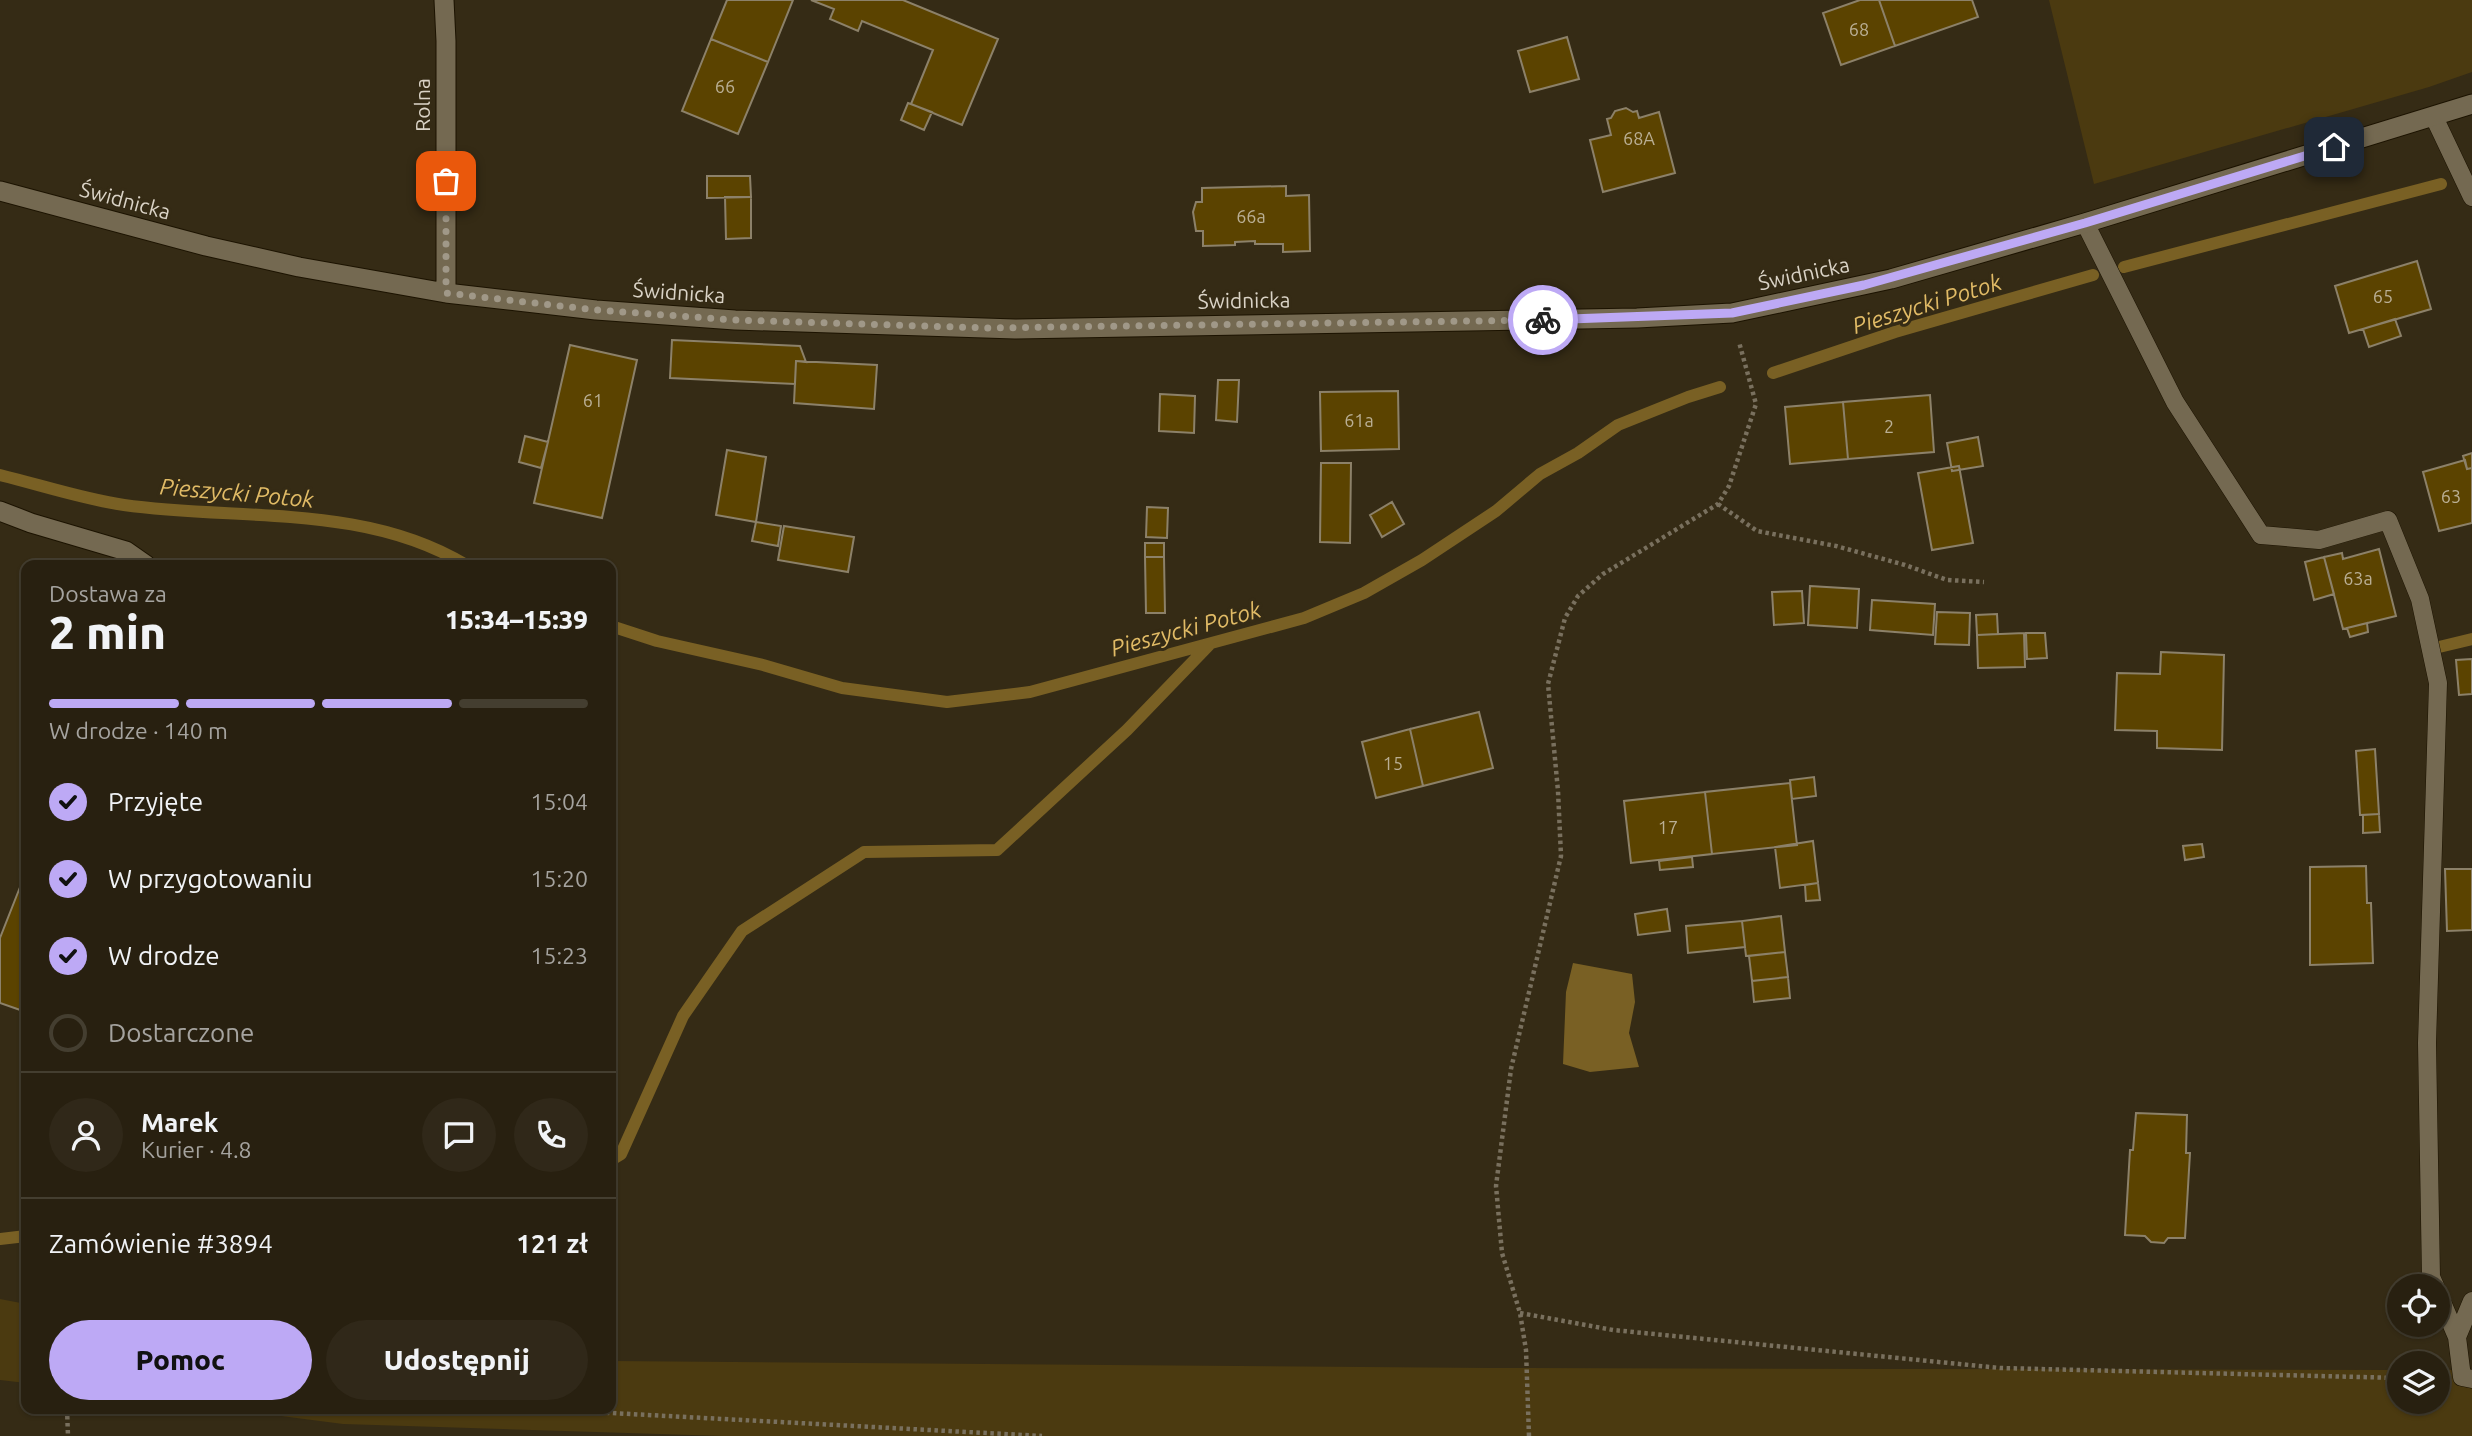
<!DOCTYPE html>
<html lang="pl">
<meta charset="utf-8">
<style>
:root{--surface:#282010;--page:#302819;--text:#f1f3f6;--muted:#a5a39f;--line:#443e30;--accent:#bda9f5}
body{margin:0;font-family:Ubuntu,sans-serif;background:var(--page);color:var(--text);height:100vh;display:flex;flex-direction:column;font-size:26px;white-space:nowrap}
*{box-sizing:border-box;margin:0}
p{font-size:23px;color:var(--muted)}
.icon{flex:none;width:38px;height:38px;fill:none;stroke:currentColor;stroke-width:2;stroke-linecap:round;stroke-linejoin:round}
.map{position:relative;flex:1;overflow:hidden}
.details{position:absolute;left:21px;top:560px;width:595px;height:854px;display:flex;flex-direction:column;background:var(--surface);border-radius:14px;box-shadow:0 2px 5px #0004,0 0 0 2px var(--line)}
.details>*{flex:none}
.buttons{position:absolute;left:2387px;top:1274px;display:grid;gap:14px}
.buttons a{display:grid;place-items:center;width:63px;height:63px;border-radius:50%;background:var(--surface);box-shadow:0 2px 5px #0004,0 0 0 2px var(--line);font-size:35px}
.pin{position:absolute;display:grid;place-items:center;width:60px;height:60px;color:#fff;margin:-30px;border-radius:14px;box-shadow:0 4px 10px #0006}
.courier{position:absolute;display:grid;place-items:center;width:70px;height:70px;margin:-35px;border:5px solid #bda9f5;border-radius:50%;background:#fff;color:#222;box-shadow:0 2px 9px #0007}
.head em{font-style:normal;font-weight:800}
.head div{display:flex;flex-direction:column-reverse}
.head{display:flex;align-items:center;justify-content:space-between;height:119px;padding:0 28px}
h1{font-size:46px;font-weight:800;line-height:52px}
.bar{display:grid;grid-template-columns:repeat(4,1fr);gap:10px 7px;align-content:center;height:84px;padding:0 28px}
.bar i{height:9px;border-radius:5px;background:var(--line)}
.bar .active{background:var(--accent)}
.bar p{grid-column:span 4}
.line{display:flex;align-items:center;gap:18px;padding:0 28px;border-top:2px solid var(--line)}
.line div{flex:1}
.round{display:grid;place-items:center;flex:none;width:74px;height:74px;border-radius:37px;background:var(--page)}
ol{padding:0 28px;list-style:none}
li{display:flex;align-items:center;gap:21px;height:77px}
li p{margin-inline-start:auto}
li .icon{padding:7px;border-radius:50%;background:var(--accent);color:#111;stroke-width:4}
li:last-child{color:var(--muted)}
li i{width:38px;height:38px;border:4px solid var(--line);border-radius:50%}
.primary-button{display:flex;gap:14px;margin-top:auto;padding:14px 28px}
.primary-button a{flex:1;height:80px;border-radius:42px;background:var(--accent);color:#111;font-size:28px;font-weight:800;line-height:80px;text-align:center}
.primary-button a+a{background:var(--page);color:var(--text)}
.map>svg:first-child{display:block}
</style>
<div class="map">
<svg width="2472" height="1436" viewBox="0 0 2472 1436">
<rect width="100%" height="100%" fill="#352b15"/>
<!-- green -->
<path fill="#4b3a10" d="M2049 0H2472V72L2429 87 2094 184Z
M0 1299 26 1304V1383L0 1380Z
M611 1361 1491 1368 2399 1370V1402H2438V1370H2472V1436H723L343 1424 226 1409H611Z"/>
<!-- water -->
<path fill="#796024" d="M1573 963 1632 974 1635 1002 1629 1033 1639 1067 1590 1072 1563 1064 1566 992Z"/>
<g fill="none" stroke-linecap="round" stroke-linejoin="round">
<!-- stream -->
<path stroke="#796024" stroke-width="12" d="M2124 267 2441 184
M1773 373 1895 332 2093 275
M0 475C41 485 83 499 124 505 238 521 364 503 466 565
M611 626 657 641 763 665 842 688 947 702 1030 692 1304 618 1364 593 1422 560 1496 511 1540 474 1578 453 1618 425 1688 397 1720 387
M2439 647 2472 639
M611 1160 621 1154 683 1016 742 931 864 852 997 850 1127 730 1209 645
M0 1239 26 1236"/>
</g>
<!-- building -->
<path fill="#5b4300" stroke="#8c8169" stroke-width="2" d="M727 0H793L768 62 711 39Z
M811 0H903L998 39 962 125 911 104 933 50 862 21 858 31 830 19 834 9Z
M1860 0H1879L1895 46 1841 65 1823 13Z
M1879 0H1972L1978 17 1895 46Z
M1567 37 1579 79 1530 92 1518 51Z
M711 39 768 62 738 134 682 111Z
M908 103 932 112 924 130 901 120Z
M1626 108 1633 112 1637 111 1639 118 1659 112 1675 173 1603 192 1590 140 1611 135 1607 119 1611 118 1615 111Z
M707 176H750L751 197 707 198Z
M1286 186V196L1309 195 1310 251 1283 252V244H1255V241L1235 242V245L1203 246V231H1196L1193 212 1196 202H1202V188Z
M725 197H751V238L726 239Z
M2417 261 2431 309 2349 333 2335 286Z
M2395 319 2401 336 2369 347 2363 329Z
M672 340 800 346 806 362 796 361 795 384 670 378Z
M570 345 637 360 602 518 534 503Z
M796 361 877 365 874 409 794 403Z
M1218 380H1239L1237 422 1216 420Z
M1398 391 1399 449 1321 451 1320 392Z
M1160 394 1195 396 1194 433 1159 431Z
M1930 395 1934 452 1848 459 1843 402Z
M1843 402 1848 459 1790 464 1785 407Z
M525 436 548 442 541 468 519 462Z
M1978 437 1983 466 1952 471 1947 443Z
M727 450 766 457 756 522 716 515Z
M2472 453V468L2467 469 2463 456Z
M2465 460 2467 469 2472 468V523L2439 531 2423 472Z
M1321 463H1351L1350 543 1320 542Z
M1959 466 1973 543 1932 550 1918 473Z
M1392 502 1404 524 1382 537 1370 515Z
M1147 507 1168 508 1167 538 1146 537Z
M756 522 781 526 778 546 752 541Z
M784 526 854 537 848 572 778 560Z
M1145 543H1164V557H1145Z
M2379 549 2396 616 2343 629 2324 557 2342 553 2343 559Z
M1145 557H1164L1165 613H1146Z
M2324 557 2334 594 2314 600 2305 562Z
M1810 586 1859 589 1857 628 1808 625Z
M1802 591 1804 623 1774 625 1772 592Z
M1872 600 1935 604 1933 635 1870 630Z
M1937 612 1970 613 1969 645 1935 644Z
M1997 614 1998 634 1977 635 1976 615Z
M2367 623 2368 632 2350 637 2347 628Z
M2024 633 2025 667 1978 668 1977 635Z
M2026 633H2045L2047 658 2027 659Z
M2161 652 2224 655 2222 750 2157 748V731L2115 730 2117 673 2160 674Z
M2472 659V694L2459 695 2456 660Z
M1479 712 1493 768 1423 786 1410 729Z
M1410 729 1423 786 1376 798 1362 742Z
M2375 749 2379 814 2360 815 2356 751Z
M1814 777 1816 796 1792 799 1790 780Z
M1790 783 1797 845 1712 854 1705 792Z
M1705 792 1712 854 1631 863 1624 801Z
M2379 814 2380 832 2363 833V815Z
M1813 841 1818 883 1780 888 1775 847Z
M2202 844 2204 857 2185 860 2183 846Z
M1692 857 1693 867 1660 870 1659 861Z
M2366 866 2367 903H2371L2373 963 2310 965V867Z
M2445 869H2472V930L2447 931Z
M26 872V1012L0 1003V938Z
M1818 883 1820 900 1806 901 1805 885Z
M1667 909 1670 931 1638 935 1635 914Z
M1781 916 1785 952 1746 956 1742 921Z
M1742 921 1745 947 1688 953 1686 926Z
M1785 952 1788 977 1752 981 1749 956Z
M1788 977 1790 998 1754 1002 1752 981Z
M2136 1113 2187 1115 2186 1153H2190L2185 1238H2168L2164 1243 2151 1242 2145 1236 2125 1235 2130 1150H2133Z"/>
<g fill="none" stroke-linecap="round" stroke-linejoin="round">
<!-- service casing -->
<g stroke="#1c1301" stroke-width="19">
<path id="service" d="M2434 117 2472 197
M2085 223 2175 402 2261 535 2319 540 2388 520 2420 599 2438 683 2427 1043 2431 1277 2435 1286
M2438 1293 2457 1337
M2472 1301 2457 1337 2462 1377 2472 1379"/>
</g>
<!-- minor casing -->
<g stroke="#1c1301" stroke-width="21">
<path id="minor" d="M444 0 446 41V293
M0 191 206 246 299 267 446 293 596 310 735 320 1015 329 1637 318 1732 313 1891 279 2085 223 2472 104
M0 511 31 523 126 551 146 565"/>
</g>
<!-- path -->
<path stroke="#79705e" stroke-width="4.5" stroke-dasharray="3.5 3.5" stroke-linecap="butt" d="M1718 504 1757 531 1836 546 1905 565 1947 580 1984 582
M1520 1313 1613 1330 2000 1368 2399 1378
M67 1409 68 1436
M536 1409 1042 1436
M1529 1436 1526 1350 1520 1313 1502 1253 1496 1186 1511 1069 1561 856 1558 791 1548 684 1565 618 1578 596 1603 574 1718 504 1729 486 1756 404 1739 342"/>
<!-- service -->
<use href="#service" stroke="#746951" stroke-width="18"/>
<!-- minor -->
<use href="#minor" stroke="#746951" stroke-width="19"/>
</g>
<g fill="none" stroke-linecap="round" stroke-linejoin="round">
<!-- done -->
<path stroke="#a09888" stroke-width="7" stroke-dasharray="0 12.6" d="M446 181V293L596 310 735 320 987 328 1543 320"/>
<!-- route -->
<path stroke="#bda9f5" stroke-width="9" d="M1543 320 1732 313 1864 285 2085 223 2334 147"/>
</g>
<g text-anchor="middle" stroke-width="6" stroke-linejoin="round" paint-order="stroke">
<!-- number labels -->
<g font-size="18" fill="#baaf94">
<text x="1859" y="36">68</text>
<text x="725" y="93">66</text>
<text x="1639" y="145">68A</text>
<text x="1251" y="223">66a</text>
<text x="2383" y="303">65</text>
<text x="593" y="407">61</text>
<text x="1359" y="427">61a</text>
<text x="1889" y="433">2</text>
<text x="2451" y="503">63</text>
<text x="2358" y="585">63a</text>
<text x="1393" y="770">15</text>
<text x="1668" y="834">17</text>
</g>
<!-- street labels -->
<g font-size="21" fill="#dad3c6" stroke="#352b15">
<text transform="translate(423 105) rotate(-90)" y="7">Rolna</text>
<text transform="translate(125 201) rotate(15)" y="7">Świdnicka</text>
<text transform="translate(1804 274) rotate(-12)" y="7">Świdnicka</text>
<text transform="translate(679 293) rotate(4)" y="7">Świdnicka</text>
<text transform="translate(1244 301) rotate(-1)" y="7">Świdnicka</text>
</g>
<!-- water labels -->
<g font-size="23" font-style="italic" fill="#e1bb66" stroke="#352b15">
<text transform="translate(1927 304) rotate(-17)" y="8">Pieszycki Potok</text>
<text transform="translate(237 493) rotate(5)" y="8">Pieszycki Potok</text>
<text transform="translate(1186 629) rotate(-15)" y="8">Pieszycki Potok</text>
</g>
</g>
</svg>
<div class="buttons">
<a><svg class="icon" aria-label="locate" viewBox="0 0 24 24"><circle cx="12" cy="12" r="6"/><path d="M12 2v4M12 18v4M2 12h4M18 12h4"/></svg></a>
<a><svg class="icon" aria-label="layers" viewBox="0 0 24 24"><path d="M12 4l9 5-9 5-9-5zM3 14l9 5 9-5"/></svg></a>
</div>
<div class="pin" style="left:446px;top:181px;background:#ea580c"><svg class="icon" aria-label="bag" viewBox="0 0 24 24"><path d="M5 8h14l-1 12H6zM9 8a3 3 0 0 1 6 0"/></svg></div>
<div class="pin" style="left:2334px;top:147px;background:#1f2937"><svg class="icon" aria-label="home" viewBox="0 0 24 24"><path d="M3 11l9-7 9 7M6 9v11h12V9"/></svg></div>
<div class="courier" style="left:1543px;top:320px"><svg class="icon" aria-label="bike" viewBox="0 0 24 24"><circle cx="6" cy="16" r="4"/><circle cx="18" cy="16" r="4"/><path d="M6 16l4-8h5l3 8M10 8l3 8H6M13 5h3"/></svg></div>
<section class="details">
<div class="head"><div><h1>2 min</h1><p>Dostawa za</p></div><em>15:34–15:39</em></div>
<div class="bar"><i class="active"></i><i class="active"></i><i class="active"></i><i></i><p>W drodze · 140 m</p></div>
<ol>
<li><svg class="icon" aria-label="check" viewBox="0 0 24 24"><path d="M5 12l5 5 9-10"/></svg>Przyjęte<p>15:04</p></li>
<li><svg class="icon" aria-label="check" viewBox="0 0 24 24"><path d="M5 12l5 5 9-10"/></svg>W przygotowaniu<p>15:20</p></li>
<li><svg class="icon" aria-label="check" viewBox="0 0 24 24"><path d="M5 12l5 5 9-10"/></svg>W drodze<p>15:23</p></li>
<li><i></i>Dostarczone</li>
</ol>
<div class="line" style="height:126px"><a class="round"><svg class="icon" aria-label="person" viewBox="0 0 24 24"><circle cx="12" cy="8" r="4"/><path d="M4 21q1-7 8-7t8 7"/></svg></a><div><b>Marek</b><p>Kurier · 4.8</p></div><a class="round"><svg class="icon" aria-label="chat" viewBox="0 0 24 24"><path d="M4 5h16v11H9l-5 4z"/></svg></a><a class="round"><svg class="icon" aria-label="phone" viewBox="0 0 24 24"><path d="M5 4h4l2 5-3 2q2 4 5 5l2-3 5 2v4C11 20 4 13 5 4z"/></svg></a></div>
<div class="line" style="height:91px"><div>Zamówienie #3894</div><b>121 zł</b></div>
<div class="primary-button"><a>Pomoc</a><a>Udostępnij</a></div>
</section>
</div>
